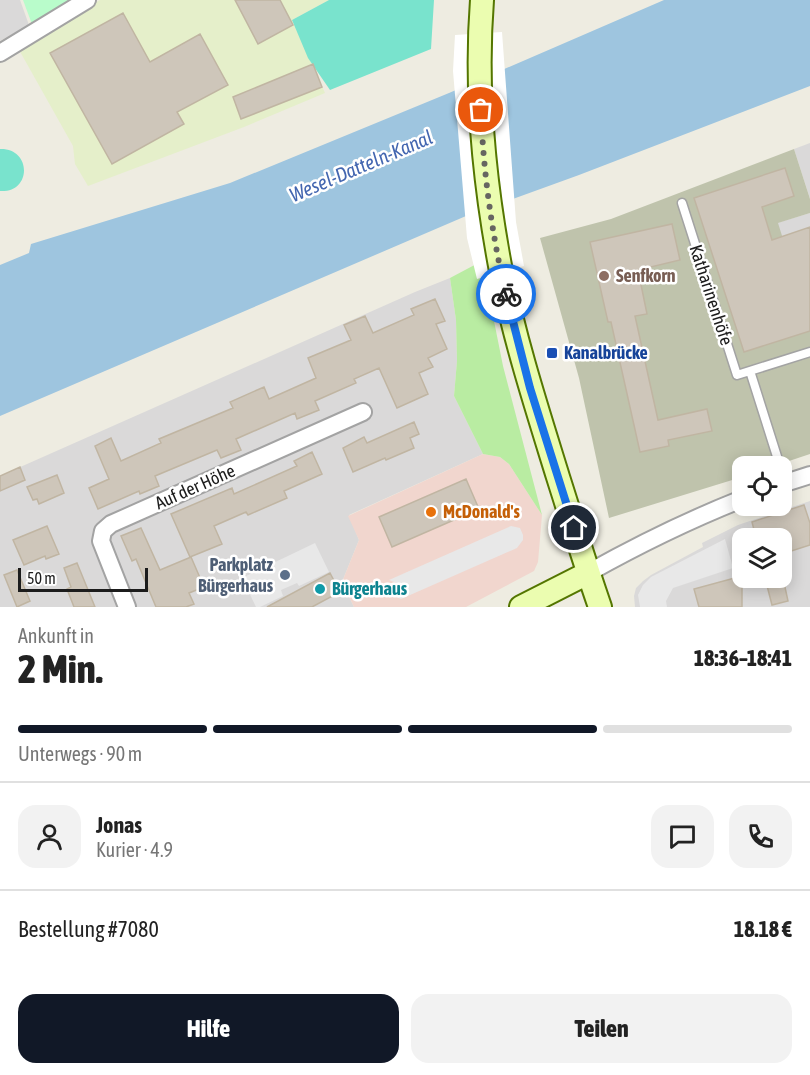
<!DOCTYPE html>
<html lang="de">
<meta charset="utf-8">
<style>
:root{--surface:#fff;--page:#f2f2f2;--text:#222;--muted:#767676;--line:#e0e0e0;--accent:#111827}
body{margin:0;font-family:"Asap Condensed",sans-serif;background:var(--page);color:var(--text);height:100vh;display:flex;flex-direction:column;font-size:22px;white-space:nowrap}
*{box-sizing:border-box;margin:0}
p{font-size:20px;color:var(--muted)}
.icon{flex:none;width:33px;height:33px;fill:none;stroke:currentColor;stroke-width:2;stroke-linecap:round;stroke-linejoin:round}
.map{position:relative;height:607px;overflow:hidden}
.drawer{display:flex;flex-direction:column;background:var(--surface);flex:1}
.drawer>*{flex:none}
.buttons{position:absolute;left:732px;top:456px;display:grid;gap:12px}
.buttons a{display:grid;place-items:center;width:60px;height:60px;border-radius:12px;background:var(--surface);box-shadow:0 3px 15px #0003;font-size:30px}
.scale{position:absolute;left:18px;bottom:15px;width:130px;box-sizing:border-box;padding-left:6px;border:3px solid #1c1c1c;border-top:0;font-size:16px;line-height:21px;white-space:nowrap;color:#1c1c1c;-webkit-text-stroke:4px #fff;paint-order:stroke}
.pin{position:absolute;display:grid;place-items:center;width:51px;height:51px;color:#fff;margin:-26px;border:3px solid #fff;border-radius:50%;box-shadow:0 2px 6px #0007}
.courier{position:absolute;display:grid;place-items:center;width:60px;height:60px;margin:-30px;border:4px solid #1a73e8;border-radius:50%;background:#fff;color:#222;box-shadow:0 2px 8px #0007}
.headline em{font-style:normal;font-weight:800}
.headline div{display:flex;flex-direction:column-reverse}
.headline{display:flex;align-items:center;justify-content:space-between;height:102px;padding:0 18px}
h1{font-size:39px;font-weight:800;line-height:45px}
.bar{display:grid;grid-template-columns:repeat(4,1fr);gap:9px 6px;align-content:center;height:72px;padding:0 18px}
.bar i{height:8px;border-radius:4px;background:var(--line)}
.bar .selected{background:var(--accent)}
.bar p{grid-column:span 4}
.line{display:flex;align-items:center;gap:15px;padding:0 18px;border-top:2px solid var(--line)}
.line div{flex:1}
.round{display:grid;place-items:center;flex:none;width:63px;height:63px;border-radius:18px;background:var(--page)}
.action{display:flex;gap:12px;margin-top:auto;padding:12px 18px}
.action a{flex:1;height:69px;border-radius:18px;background:var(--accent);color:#fff;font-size:24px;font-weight:800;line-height:69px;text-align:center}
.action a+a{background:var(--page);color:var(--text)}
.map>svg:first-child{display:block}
</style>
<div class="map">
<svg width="810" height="607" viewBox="0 0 810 607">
<rect width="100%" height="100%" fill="#eeece1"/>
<!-- residential -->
<path fill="#dad9d9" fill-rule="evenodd" d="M0 0H20L29 25 0 41Z
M810 143V199L794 149Z
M810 213V291L800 294 777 223Z
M450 278 456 320 457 361 454 396 483 454 349 515 359 540 342 582 354 607H0V476L415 292Z
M810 501V607H635L634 596 636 588 643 581 651 575 703 547 702 543 738 525ZM742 538H782V578H742Z"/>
<!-- commercial -->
<path fill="#f1d6ce" d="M483 454 500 457 509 464 542 515 538 562 534 571 466 607H354L342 582 359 540 348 516Z"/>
<!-- construction -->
<path fill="#bfc3ac" d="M794 149 810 199V213L778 223 800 293 810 291V454L774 466H742V477L609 518 579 378 540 238 611 219Z"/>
<!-- farmland -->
<path fill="#e5efca" d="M100 0H329L292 20 325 93 244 127 88 186 75 164 73 146 18 48Z"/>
<!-- grass -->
<path fill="#b9eca2" d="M482 261 503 366 542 515 509 464 500 457 483 454 454 396 457 361 456 320 450 278Z"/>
<!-- park -->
<path fill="#b9fccb" d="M23 0H77L33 27Z"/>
<!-- pitch -->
<path fill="#79e3cd" d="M329 0H434L431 49 330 90 308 58 292 20Z
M0 149C32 148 32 193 0 191Z"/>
<!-- parking -->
<path fill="#e8e8e8" d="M511 526 520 528 523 535V540L517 548 401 599 388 594 391 587 397 590 399 584 389 580Z
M725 539 733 568 673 588 666 601 667 607H640L638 595 643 585 651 577Z
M315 543 329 572 299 586 297 583 281 590 283 596 260 607H256L242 578Z"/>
<!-- water -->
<path fill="#9ec5df" d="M664 0H810V86L579 175 466 216 0 416V265L29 253 31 244 230 183 449 93Z"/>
<!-- pier -->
<path fill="#fff" d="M502 32 516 222 524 266 477 279 467 238 453 71 455 35Z"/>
<!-- building -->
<path fill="#cec6ba" stroke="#c0b5a2" stroke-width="1.5" d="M235 0H280L293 25 258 44Z
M123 13 150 62 200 34 228 85 177 112 184 124 112 164 50 53Z
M313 64 322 87 241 119 233 97Z
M785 168 794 196 762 207 772 240 810 227V331L744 352 694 198Z
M672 224 680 260 638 270 647 314 635 316 658 420 707 409 712 431 668 440 669 446 640 452 611 322H608L590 242Z
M435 299 445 321 436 324 447 349 428 358 433 367 419 373 428 394 397 408 379 368 354 379 356 383 315 401 319 410 297 419 295 413 236 439 241 450 221 458 217 450 155 476 159 486 140 494 139 491 98 509 89 488 109 479 95 446 111 438 121 461 161 443 159 439 233 408 230 402 264 387 269 399 316 378 308 358 351 340 344 325 365 316 373 333 414 315 411 309Z
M414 422 419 434 410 438 414 448 386 460 385 458 353 472 343 448 364 437 367 443Z
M312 452 322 474 284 491 287 498 248 515 246 512 214 526 222 544 190 557 171 514 232 488 234 494 297 466 294 461Z
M20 467 25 480 0 491V476Z
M57 475 64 493 39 504 37 499 33 500 27 487Z
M466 479 479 509 392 547 379 517Z
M804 505 810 523V545L782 554V538H756L752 522Z
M47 526 59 554 46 559 45 556 24 565 13 540Z
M141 528 160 570 191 557 204 587 189 593 194 604 186 607H156L136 559 132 561 121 536Z
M77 563 95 607H74L67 589 71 587 64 568Z
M17 570 30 601 17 607 4 575Z
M330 573 340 592 312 607H267Z
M742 576V607H699L694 589Z
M765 578H783L788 601 772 605Z"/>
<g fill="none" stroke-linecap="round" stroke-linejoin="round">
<!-- service casing -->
<g stroke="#a3a3a3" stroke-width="11">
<path id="service" d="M682 203 737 375 810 352
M750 371 780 466"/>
</g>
<!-- minor casing -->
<g stroke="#a3a3a3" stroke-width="20">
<path id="minor" d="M0 53 87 0
M782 484 810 475
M588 573C638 545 689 520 742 499
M127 607 101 541 103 531 111 524 363 412"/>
</g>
<!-- secondary casing -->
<g stroke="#547600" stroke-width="26">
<path id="secondary" d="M482 0C475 90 484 182 501 271 515 341 537 409 558 477 572 521 585 564 600 607
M521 607 588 573"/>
</g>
<!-- service -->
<use href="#service" stroke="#fff" stroke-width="8"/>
<!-- minor -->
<use href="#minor" stroke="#fff" stroke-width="16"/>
<!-- secondary -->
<use href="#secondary" stroke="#ebfdb0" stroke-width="22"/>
</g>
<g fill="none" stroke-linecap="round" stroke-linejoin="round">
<!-- done -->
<path stroke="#666561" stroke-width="6" stroke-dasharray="0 10.8" d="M481 110C483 170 492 236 506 294"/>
<!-- route -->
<path stroke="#1a73e8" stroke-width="8" d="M506 294 530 388 574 528"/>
</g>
<!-- markers -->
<circle fill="#8d6e63" stroke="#fff" stroke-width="2" cx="604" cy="276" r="6"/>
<rect fill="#1a4fb4" stroke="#fff" stroke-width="2" x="546" y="347" width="12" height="12" rx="3"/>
<circle fill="#e8710a" stroke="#fff" stroke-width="2" cx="431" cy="512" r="6"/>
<circle fill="#5c6f8a" stroke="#fff" stroke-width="2" cx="285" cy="575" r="6"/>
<circle fill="#0f9aa8" stroke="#fff" stroke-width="2" cx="320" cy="589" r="6"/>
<g text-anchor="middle" stroke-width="5" stroke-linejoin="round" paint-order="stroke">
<!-- education labels -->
<g font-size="18" font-weight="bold" fill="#785e54" stroke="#fff" text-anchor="start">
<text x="616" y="282">Senfkorn</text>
</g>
<!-- street labels -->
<g font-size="18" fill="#1c1c1c" stroke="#fff">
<text transform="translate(711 295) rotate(72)" y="6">Katharinenhöfe</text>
<text transform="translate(195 487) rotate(-24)" y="6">Auf der Höhe</text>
</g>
<!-- transit labels -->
<g font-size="18" font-weight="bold" fill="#164399" stroke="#fff" text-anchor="start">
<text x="564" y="359">Kanalbrücke</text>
</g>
<!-- food labels -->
<g font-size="18" font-weight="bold" fill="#c56008" stroke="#fff" text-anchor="start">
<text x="443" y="518">McDonald's</text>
</g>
<!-- service labels -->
<g font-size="18" font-weight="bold" fill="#4e5e75" stroke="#fff" text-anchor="end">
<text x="273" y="571">Parkplatz<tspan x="273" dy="21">Bürgerhaus</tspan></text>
</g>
<!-- culture labels -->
<g font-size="18" font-weight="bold" fill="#0d838f" stroke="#fff" text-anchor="start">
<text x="332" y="595">Bürgerhaus</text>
</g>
<!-- water labels -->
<g font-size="20" font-style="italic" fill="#4366b0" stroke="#fff">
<text transform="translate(361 166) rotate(-23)" y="7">Wesel-Datteln-Kanal</text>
</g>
</g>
</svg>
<div class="buttons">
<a><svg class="icon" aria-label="locate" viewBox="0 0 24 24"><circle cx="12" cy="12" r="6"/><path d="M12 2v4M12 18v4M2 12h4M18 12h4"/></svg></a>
<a><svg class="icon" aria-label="layers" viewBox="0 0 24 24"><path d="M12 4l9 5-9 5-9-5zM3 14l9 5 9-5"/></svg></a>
</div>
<div class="scale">50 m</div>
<div class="pin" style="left:481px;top:110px;background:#ea580c"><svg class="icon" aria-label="bag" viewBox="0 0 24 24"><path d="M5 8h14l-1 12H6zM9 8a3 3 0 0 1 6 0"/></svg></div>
<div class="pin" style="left:574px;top:528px;background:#1f2937"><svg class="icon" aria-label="home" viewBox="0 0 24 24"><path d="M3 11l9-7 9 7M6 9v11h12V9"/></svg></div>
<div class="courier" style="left:506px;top:294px"><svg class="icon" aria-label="bike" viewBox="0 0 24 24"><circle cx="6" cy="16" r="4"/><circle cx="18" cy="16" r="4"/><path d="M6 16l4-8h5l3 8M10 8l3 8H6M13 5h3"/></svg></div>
</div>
<section class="drawer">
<div class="headline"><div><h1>2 Min.</h1><p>Ankunft in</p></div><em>18:36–18:41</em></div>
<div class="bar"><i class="selected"></i><i class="selected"></i><i class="selected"></i><i></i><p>Unterwegs · 90 m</p></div>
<div class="line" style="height:108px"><a class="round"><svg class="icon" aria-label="person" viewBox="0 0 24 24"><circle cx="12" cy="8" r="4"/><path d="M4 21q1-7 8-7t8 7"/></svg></a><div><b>Jonas</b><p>Kurier · 4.9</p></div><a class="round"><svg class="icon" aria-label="chat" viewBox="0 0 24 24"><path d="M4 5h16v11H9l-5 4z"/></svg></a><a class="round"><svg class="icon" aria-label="phone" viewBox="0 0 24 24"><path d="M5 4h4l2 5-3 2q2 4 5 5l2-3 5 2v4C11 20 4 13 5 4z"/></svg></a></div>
<div class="line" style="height:78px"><div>Bestellung #7080</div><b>18.18 €</b></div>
<div class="action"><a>Hilfe</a><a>Teilen</a></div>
</section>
